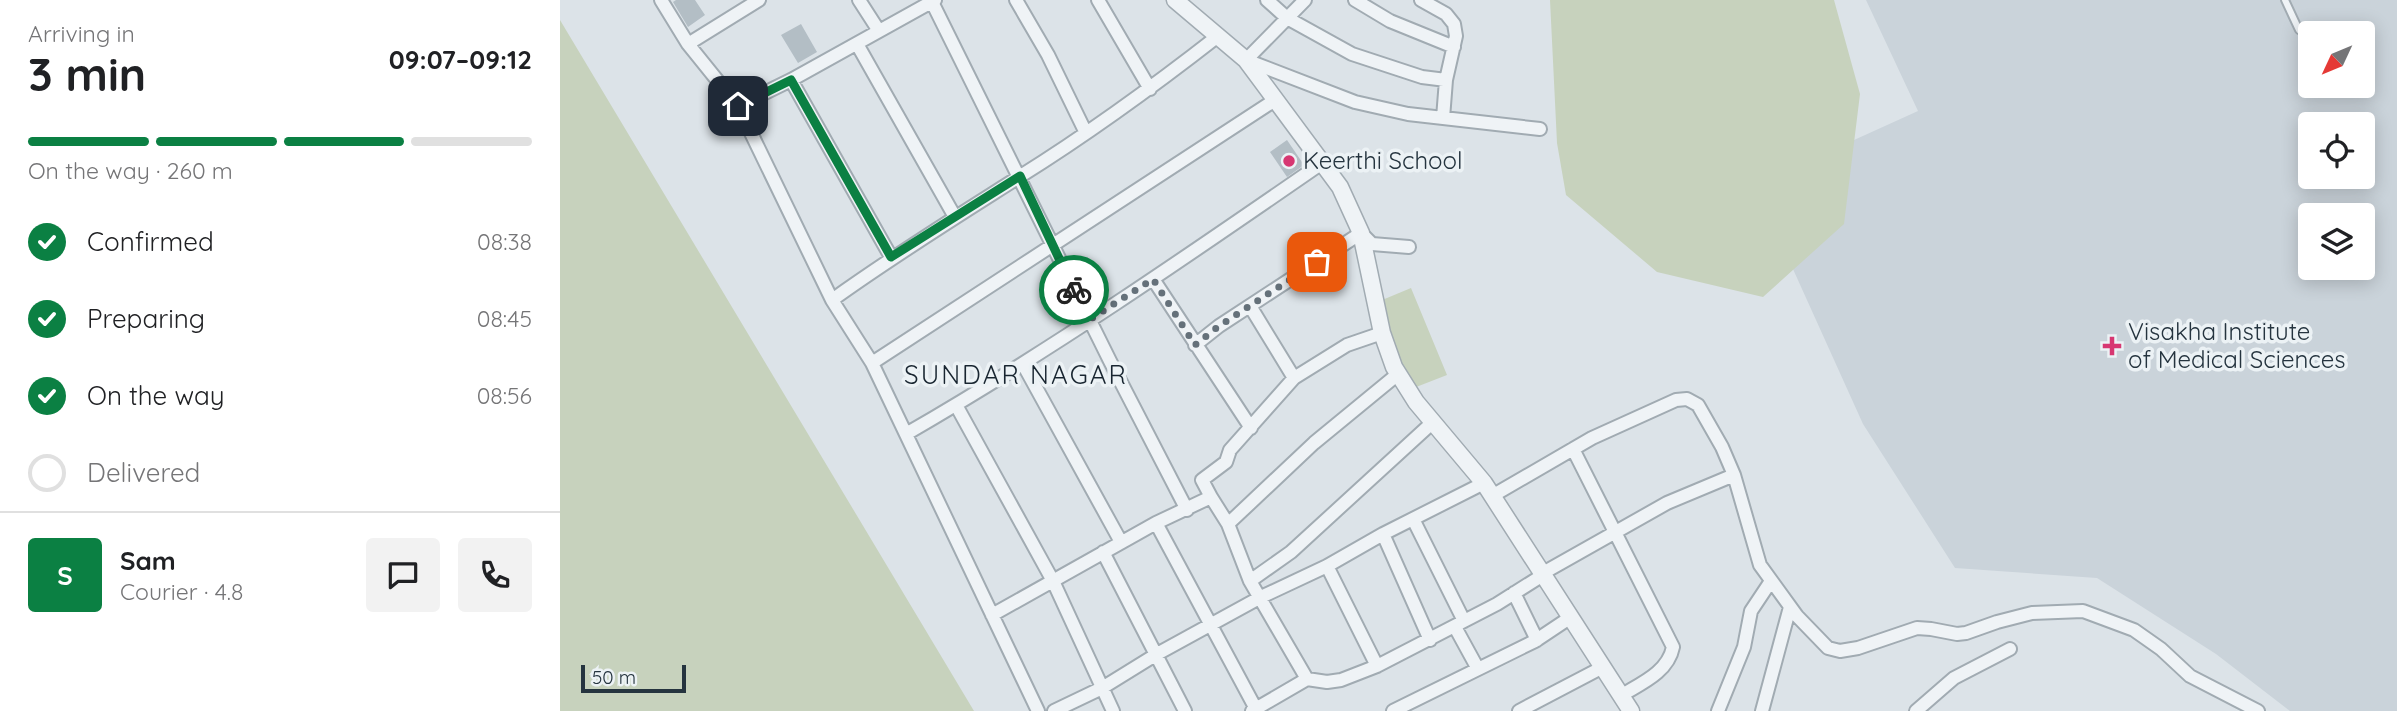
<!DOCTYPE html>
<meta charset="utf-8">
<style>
:root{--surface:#fff;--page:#f2f2f2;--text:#202124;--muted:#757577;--line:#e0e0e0;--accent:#0b8043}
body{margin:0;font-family:Quicksand,sans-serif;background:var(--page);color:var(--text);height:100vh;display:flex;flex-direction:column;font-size:26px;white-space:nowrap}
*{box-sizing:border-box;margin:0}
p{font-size:23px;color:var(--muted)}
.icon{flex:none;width:38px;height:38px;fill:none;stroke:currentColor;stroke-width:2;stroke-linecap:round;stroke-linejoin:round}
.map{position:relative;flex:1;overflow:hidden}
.drawer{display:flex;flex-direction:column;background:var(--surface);width:560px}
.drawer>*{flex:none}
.needle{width:46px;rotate:226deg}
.buttons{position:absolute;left:1738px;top:21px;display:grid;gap:14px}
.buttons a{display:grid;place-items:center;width:77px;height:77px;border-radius:7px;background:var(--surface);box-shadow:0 4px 18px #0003;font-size:35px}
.scale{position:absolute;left:21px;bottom:18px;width:105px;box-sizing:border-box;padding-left:7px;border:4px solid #25343f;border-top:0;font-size:19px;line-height:24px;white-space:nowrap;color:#25343f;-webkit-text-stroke:5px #ecf2f5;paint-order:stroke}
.pin{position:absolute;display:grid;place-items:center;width:60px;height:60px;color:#fff;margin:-30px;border-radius:14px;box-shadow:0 4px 10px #0006}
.courier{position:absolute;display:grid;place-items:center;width:70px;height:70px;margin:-35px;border:5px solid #0b8043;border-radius:50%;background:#fff;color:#222;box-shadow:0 2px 9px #0007}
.headline em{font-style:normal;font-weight:700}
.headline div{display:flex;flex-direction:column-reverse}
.headline{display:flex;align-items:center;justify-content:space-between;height:119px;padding:0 28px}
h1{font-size:46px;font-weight:700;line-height:52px}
.bar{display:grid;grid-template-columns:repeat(4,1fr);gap:10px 7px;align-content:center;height:84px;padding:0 28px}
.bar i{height:9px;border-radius:5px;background:var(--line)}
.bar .current{background:var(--accent)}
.bar p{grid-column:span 4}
.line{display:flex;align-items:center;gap:18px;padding:0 28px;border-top:2px solid var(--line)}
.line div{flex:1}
.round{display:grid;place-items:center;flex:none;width:74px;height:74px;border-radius:7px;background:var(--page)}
ol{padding:0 28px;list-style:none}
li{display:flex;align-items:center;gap:21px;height:77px}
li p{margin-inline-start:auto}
li .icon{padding:7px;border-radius:50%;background:var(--accent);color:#fff;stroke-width:4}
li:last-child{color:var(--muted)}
li i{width:38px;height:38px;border:4px solid var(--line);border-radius:50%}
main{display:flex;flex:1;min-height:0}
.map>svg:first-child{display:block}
</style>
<main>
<section class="drawer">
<div class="headline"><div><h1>3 min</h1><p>Arriving in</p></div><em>09:07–09:12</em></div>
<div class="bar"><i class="current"></i><i class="current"></i><i class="current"></i><i></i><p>On the way · 260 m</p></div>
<ol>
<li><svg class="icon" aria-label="check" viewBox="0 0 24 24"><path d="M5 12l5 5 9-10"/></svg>Confirmed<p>08:38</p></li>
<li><svg class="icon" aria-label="check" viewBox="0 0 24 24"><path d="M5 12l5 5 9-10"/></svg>Preparing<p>08:45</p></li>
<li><svg class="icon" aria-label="check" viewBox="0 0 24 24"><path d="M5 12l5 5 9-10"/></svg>On the way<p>08:56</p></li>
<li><i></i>Delivered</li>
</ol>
<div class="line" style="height:126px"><b class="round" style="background:var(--accent);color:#fff">S</b><div><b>Sam</b><p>Courier · 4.8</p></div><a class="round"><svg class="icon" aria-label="chat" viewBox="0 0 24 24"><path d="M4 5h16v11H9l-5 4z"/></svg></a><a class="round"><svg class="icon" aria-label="phone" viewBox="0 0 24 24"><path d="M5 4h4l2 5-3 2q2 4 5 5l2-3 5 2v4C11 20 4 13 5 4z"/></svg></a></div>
</section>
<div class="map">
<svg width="1837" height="711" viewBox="0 0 1837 711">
<rect width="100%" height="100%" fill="#dce3e8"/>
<!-- built -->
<path fill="#cad3da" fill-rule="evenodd" d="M1306 0H1837V711H1730L1656 654 1537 578 1395 568 1303 424 1195 185 1358 111ZM1750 33H1802V86H1750ZM1750 124H1802V177H1750ZM1750 215H1802V268H1750Z"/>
<!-- green -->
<path fill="#c7d2bd" d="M990 0H1274L1300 94 1284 224 1203 297 1097 272 1006 195 997 143Z
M0 20 414 711H0Z
M851 288 887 375 851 389 815 303Z"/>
<!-- building -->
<path fill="#b3bec5" d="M116 0H135L145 15 128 27 113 2Z
M241 24 257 52 238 63 221 35Z
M727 140 744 165 727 177 710 152Z"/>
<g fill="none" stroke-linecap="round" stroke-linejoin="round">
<!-- service casing -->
<g stroke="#a1abb2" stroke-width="10">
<path id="service" d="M1725 0 1739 30"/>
</g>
<!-- minor casing -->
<g stroke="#a1abb2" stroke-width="16">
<path id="minor" d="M101 0 128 44 178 106 272 300 312 363 478 711
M299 0 319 31
M456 0 488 55 526 133
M538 0 590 89
M707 0 727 18 792 54 862 77 886 80
M745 0 686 60 795 102 848 114 980 129
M795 0 830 21 894 47
M861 0 886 14 894 24 896 36 886 80 883 118
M372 2 550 361 627 510
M128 44 199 0
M297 44 395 217
M231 80 331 257
M178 106 231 80 375 0
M593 279 691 428
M272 300C333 256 396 217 459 177 528 134 594 86 658 36
M690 306 734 378
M635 345 659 326 801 233 812 244 849 247
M312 363 715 100
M463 364 561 542
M396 405 493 581 553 711
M346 434C490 351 626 257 762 163
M1013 449 1113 647C1108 672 1082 683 1062 695
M932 496 1032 438 1116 400 1127 399 1138 405 1162 447 1174 475 1200 565 1237 616 1268 648 1280 651 1298 648 1357 628 1371 629 1397 634 1406 633 1437 622 1472 613 1523 611 1574 630 1601 649 1630 676 1698 711
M651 497 642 480 666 462 670 450 734 378 787 345 822 333
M853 519 904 621
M596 523 696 709
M668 524 754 443 838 374
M823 534 870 640
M543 552 625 711
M767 566 817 666
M983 573 1107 503 1174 475
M690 581 731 552 873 422
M954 593 977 640
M432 615 596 523 651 497 668 524 690 581 747 679
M895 627 918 669
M494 711 542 688 597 654 701 597 767 566 823 534 924 483
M692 711 747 679 767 682 781 680 817 666 937 604 983 575
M833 711 975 641 1011 617
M959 711 1043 667
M1158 711 1184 647 1191 611 1211 581
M1202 711 1230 607
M1356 711 1394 678 1450 649"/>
</g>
<!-- tertiary casing -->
<g stroke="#a1abb2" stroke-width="19">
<path id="tertiary" d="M615 0 686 60 780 187 801 233 822 333 834 367 856 402 924 483 1071 711"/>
</g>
<!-- service -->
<use href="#service" stroke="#eff3f6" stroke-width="6"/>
<!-- minor -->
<use href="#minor" stroke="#eff3f6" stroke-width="12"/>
<!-- tertiary -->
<use href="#tertiary" stroke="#eff3f6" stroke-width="16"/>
</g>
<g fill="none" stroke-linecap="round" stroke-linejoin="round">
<!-- done -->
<path stroke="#65717a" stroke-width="7" stroke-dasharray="0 12.6" d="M514 290 529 320 593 279 635 345 659 326 757 262"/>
<!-- route -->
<path stroke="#0b8043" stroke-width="9" d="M178 106 231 80 331 257 460 176 514 290"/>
</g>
<!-- markers -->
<g fill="#d73772" stroke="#ecf2f5" stroke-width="2.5">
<circle cx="729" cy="161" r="7"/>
<path d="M1548.5 335.5h7v7h7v7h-7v7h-7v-7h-7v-7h7z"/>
</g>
<g text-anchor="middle" stroke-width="7" stroke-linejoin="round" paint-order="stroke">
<!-- poi labels -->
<g font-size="24" fill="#25343f" stroke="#ecf2f5" text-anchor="start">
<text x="743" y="169">Keerthi School</text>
<text x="1568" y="340">Visakha Institute<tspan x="1568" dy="28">of Medical Sciences</tspan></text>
</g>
<!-- neighbourhood labels -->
<g font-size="26" letter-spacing="2" fill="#182530" stroke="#ecf2f5">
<text x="456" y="384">SUNDAR NAGAR</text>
</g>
</g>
</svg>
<div class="buttons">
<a><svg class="needle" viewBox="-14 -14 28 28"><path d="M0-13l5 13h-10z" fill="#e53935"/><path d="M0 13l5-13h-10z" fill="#757577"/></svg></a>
<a><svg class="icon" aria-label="locate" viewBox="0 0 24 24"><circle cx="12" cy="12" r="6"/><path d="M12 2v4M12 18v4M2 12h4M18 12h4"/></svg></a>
<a><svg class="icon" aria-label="layers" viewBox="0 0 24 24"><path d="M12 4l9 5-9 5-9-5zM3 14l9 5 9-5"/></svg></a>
</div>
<div class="scale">50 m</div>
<div class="pin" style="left:757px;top:262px;background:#ea580c"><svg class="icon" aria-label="bag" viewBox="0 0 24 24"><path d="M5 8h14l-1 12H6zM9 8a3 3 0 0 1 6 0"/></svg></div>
<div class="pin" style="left:178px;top:106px;background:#1f2937"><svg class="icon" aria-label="home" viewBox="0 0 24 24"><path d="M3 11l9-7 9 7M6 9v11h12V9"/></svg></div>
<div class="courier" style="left:514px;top:290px"><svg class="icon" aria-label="bike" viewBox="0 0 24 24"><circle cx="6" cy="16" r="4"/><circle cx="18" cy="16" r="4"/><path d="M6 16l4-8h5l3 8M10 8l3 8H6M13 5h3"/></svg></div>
</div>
</main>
